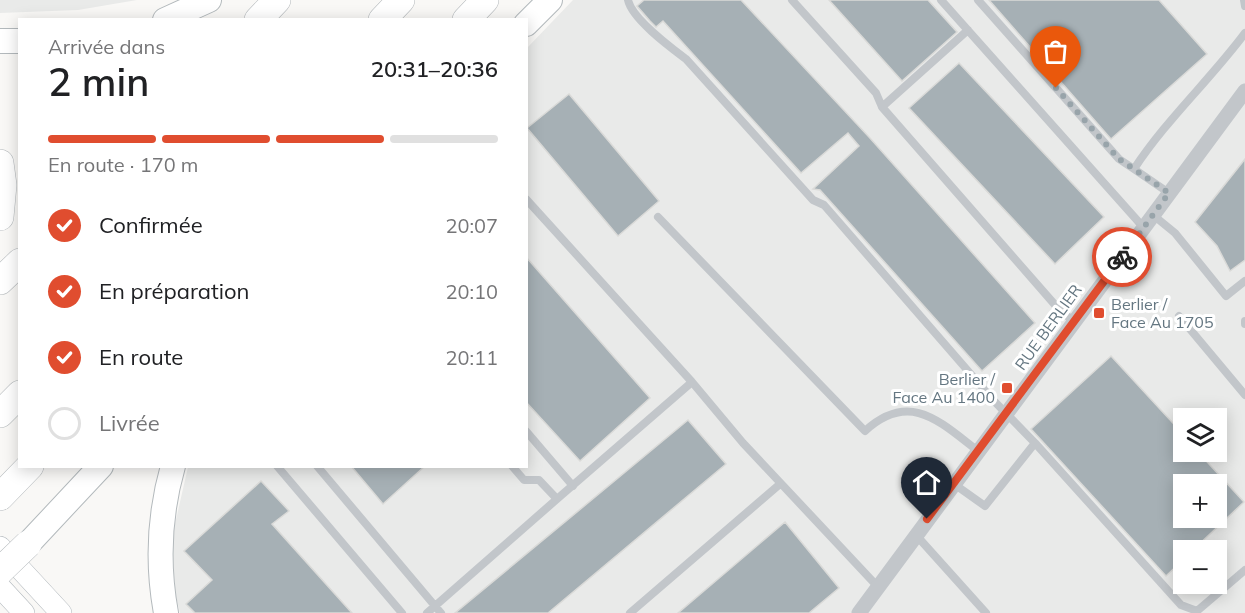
<!DOCTYPE html>
<html lang="fr">
<meta charset="utf-8">
<style>
:root{--surface:#fff;--page:#f6f6f6;--text:#202124;--muted:#757577;--line:#e0e0e0;--accent:#e04d2f}
body{margin:0;font-family:Mulish,sans-serif;background:var(--page);color:var(--text);height:100vh;display:flex;flex-direction:column;font-size:22px;white-space:nowrap}
*{box-sizing:border-box;margin:0}
p{font-size:20px;color:var(--muted)}
.icon{flex:none;width:33px;height:33px;fill:none;stroke:currentColor;stroke-width:2;stroke-linecap:round;stroke-linejoin:round}
.map{position:relative;flex:1;overflow:hidden}
.sheet{position:absolute;left:18px;top:18px;width:510px;height:450px;display:flex;flex-direction:column;background:var(--surface);border-radius:0px;box-shadow:0 3px 15px #0003}
.sheet>*{flex:none}
.controls{position:absolute;left:1173px;top:408px;display:grid;gap:12px}
.controls a{display:grid;place-items:center;width:54px;height:54px;border-radius:0px;background:var(--surface);box-shadow:0 3px 15px #0003;font-size:30px}
.pin{position:absolute;display:grid;place-items:center;width:51px;height:51px;color:#fff;margin:-62px -26px;border-radius:50% 50% 50% 0;rotate:-45deg;box-shadow:0 0 6px #0007}
.pin .icon{rotate:45deg}
.courier{position:absolute;display:grid;place-items:center;width:60px;height:60px;margin:-30px;border:4px solid #e04d2f;border-radius:50%;background:#fff;color:#222;box-shadow:0 2px 8px #0007}
.summary em{font-style:normal;font-weight:600}
.summary div{display:flex;flex-direction:column-reverse}
.summary{display:flex;align-items:center;justify-content:space-between;height:102px;padding:0 30px}
h1{font-size:39px;font-weight:600;line-height:45px}
.bar{display:grid;grid-template-columns:repeat(4,1fr);gap:9px 6px;align-content:center;height:72px;padding:0 30px}
.bar i{height:8px;border-radius:4px;background:var(--line)}
.bar .active{background:var(--accent)}
.bar p{grid-column:span 4}
ol{padding:0 30px;list-style:none}
li{display:flex;align-items:center;gap:18px;height:66px}
li p{margin-inline-start:auto}
li .icon{padding:6px;border-radius:50%;background:var(--accent);color:#fff;stroke-width:4}
li:last-child{color:var(--muted)}
li i{width:33px;height:33px;border:3px solid var(--line);border-radius:50%}
.map>svg:first-child{display:block}
</style>
<div class="map">
<svg width="1245" height="613" viewBox="0 0 1245 613">
<rect width="100%" height="100%" fill="#f9f8f6"/>
<!-- built -->
<path fill="#e9eae9" fill-rule="evenodd" d="M0 0H137L78 10 0 13Z
M573 0H1245V613H180L175 592 172 537 188 467 526 466 527 48ZM1184 418H1216V452H1184ZM1184 484H1216V518H1184ZM1184 550H1216V584H1184Z"/>
<!-- building -->
<path fill="#a6b0b5" stroke="#dadad8" stroke-width="1.5" fill-rule="evenodd" d="M644 0H741L869 137 1035 323 982 371 820 190 813 189 859 146 848 133 801 173 663 21 656 27 650 21 637 6Z
M829 0H928L957 32 902 81Z
M989 0H1159L1207 54 1111 139Z
M959 63 1104 217 1055 264 909 108Z
M569 94 659 201 618 236 527 128Z
M1245 159V260L1230 271 1217 246 1195 222Z
M526 257 650 398 580 461 526 402Z
M1111 356 1184 435V452H1198L1244 502 1193 550H1184V559L1166 576 1031 429ZM1184 484H1216V518H1184Z
M688 420 726 464 548 613H455Z
M351 466H425L383 504Z
M261 481 289 511 272 524 352 613H195L186 604 212 580 184 551Z
M785 522 839 588 809 613H678Z"/>
<g fill="none" stroke-linecap="round" stroke-linejoin="round">
<!-- secondary casing -->
<g stroke="#b2b8bd" stroke-width="22">
<path id="secondary" d="M0 547 61 613
M0 587 24 613"/>
</g>
<!-- primary casing -->
<g stroke="#b3b9bc" stroke-width="26">
<path id="primary" d="M165 20 209 0
M526 24 550 0
M0 41H20
M28 544 101 466
M166 613C157 564 159 515 173 466"/>
</g>
<!-- highway casing -->
<g stroke="#b3b8bb" stroke-width="28">
<path id="highway" d="M258 20 277 0
M382 20 401 0
M466 20 485 0
M0 163 3 185 0 217
M0 281 20 262
M0 414 20 394
M0 497 30 466"/>
</g>
<!-- lane -->
<path stroke="#c2c6ca" stroke-width="8" d="M628 0C632 19 670 47 686 59L813 200 824 205 995 402 1035 443 985 506 954 484
M792 0 876 93 882 107 1056 306 1074 322
M941 0 1144 228
M978 0 1119 159 1134 169
M1244 0 1245 6
M882 107 968 30
M1169 193 1134 169C1166 120 1210 80 1245 33
M1153 215 1175 233 1226 296 1245 281
M658 217 865 431C910 390 940 422 978 451
M1179 316 1245 395
M1245 321V324
M692 382 743 443 878 587
M526 431 573 486
M1035 443 1181 605 1197 611 1245 570
M277 466 402 613
M317 466 435 606 427 613
M512 466 524 480H539L557 499 692 382 526 199
M916 535 986 613
M441 613 435 606 557 499
M630 613 780 484"/>
<!-- street -->
<path stroke="#c2c6ca" stroke-width="15" d="M859 613 1245 91"/>
<!-- secondary -->
<use href="#secondary" stroke="#fff" stroke-width="21"/>
<!-- primary -->
<use href="#primary" stroke="#fff" stroke-width="24"/>
<!-- highway -->
<use href="#highway" stroke="#fff" stroke-width="27"/>
<!-- highway-bridge casing -->
<g stroke="#b3b8bb" stroke-width="28" stroke-linecap="butt">
<path id="highway-bridge" d="M0 571 28 544"/>
</g>
<!-- highway-bridge -->
<use href="#highway-bridge" stroke="#fff" stroke-width="27"/>
</g>
<g fill="none" stroke-linecap="round" stroke-linejoin="round">
<!-- done -->
<path stroke="#98a4aa" stroke-width="6" stroke-dasharray="0 10.8" d="M1056 88 1119 159 1169 193 1122 257"/>
<!-- route -->
<path stroke="#e04d2f" stroke-width="8" d="M927 519 1122 257"/>
</g>
<!-- markers -->
<g fill="#e04d2f" stroke="#fff" stroke-width="2">
<rect x="1093" y="307" width="12" height="12" rx="3"/>
<rect x="1001" y="382" width="12" height="12" rx="3"/>
</g>
<g text-anchor="middle" stroke-width="6" stroke-linejoin="round" paint-order="stroke">
<!-- poi labels -->
<g font-size="16" fill="#647681" stroke="#fff" text-anchor="start">
<text x="1111" y="310">Berlier /<tspan x="1111" dy="18">Face Au 1705</tspan></text>
<text x="995" y="385" text-anchor="end">Berlier /<tspan x="995" dy="18">Face Au 1400</tspan></text>
</g>
<!-- street labels -->
<g font-size="16" fill="#647681" stroke="#fff">
<text transform="translate(1048 327) rotate(-54)" y="6">RUE BERLIER</text>
</g>
</g>
</svg>
<div class="controls">
<a><svg class="icon" aria-label="layers" viewBox="0 0 24 24"><path d="M12 4l9 5-9 5-9-5zM3 14l9 5 9-5"/></svg></a>
<a>+</a>
<a>−</a>
</div>
<div class="pin" style="left:1056px;top:88px;background:#ea580c"><svg class="icon" aria-label="bag" viewBox="0 0 24 24"><path d="M5 8h14l-1 12H6zM9 8a3 3 0 0 1 6 0"/></svg></div>
<div class="pin" style="left:927px;top:519px;background:#1f2937"><svg class="icon" aria-label="home" viewBox="0 0 24 24"><path d="M3 11l9-7 9 7M6 9v11h12V9"/></svg></div>
<div class="courier" style="left:1122px;top:257px"><svg class="icon" aria-label="bike" viewBox="0 0 24 24"><circle cx="6" cy="16" r="4"/><circle cx="18" cy="16" r="4"/><path d="M6 16l4-8h5l3 8M10 8l3 8H6M13 5h3"/></svg></div>
<section class="sheet">
<div class="summary"><div><h1>2 min</h1><p>Arrivée dans</p></div><em>20:31–20:36</em></div>
<div class="bar"><i class="active"></i><i class="active"></i><i class="active"></i><i></i><p>En route · 170 m</p></div>
<ol>
<li><svg class="icon" aria-label="check" viewBox="0 0 24 24"><path d="M5 12l5 5 9-10"/></svg>Confirmée<p>20:07</p></li>
<li><svg class="icon" aria-label="check" viewBox="0 0 24 24"><path d="M5 12l5 5 9-10"/></svg>En préparation<p>20:10</p></li>
<li><svg class="icon" aria-label="check" viewBox="0 0 24 24"><path d="M5 12l5 5 9-10"/></svg>En route<p>20:11</p></li>
<li><i></i>Livrée</li>
</ol>
</section>
</div>
